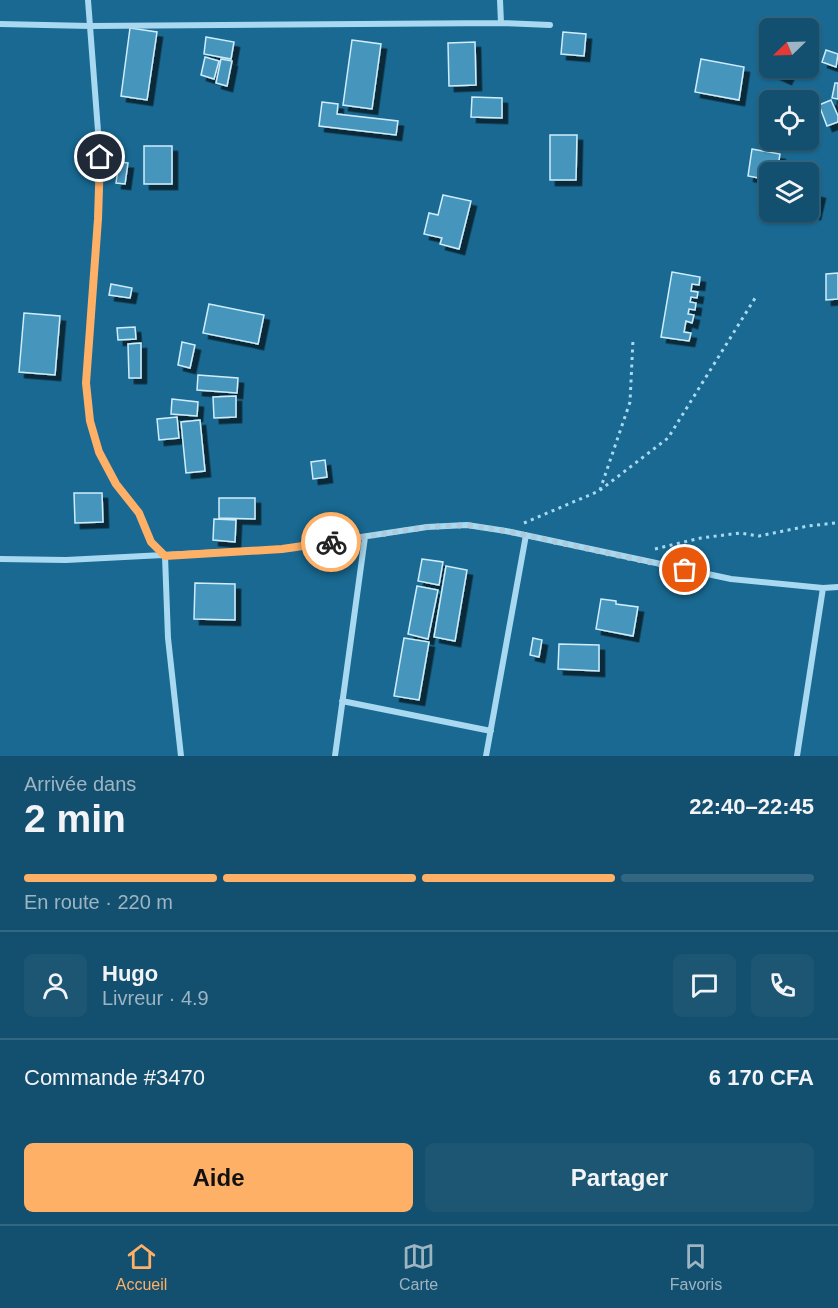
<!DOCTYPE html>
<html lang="fr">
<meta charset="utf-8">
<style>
:root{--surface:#134f6e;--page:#1c5673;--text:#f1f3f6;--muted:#9db5c2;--line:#326681;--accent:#ffb067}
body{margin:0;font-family:Helvetica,sans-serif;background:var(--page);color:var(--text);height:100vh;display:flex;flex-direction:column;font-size:22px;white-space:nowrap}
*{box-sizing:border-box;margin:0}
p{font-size:20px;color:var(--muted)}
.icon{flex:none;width:33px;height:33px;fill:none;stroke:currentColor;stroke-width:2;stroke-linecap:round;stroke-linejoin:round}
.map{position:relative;height:756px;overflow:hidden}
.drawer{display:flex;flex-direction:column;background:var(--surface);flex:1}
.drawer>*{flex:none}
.needle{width:39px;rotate:247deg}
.fabs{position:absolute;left:759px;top:18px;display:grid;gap:12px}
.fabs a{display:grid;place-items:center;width:60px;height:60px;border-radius:9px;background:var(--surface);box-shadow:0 2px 4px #0004,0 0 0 2px var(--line);font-size:30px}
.pin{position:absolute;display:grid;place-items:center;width:51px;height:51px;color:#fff;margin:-26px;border:3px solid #fff;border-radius:50%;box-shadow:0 2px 6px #0007}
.courier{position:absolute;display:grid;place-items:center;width:60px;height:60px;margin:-30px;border:4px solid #ffb067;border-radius:50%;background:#fff;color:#222;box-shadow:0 2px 8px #0007}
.headline em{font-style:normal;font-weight:700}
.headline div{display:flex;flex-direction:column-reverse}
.headline{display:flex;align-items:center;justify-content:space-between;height:102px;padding:0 24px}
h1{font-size:39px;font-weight:700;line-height:45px}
.bar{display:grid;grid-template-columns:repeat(4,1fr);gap:9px 6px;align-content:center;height:72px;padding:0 24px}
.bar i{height:8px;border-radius:4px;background:var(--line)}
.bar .on{background:var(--accent)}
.bar p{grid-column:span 4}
.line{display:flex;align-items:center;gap:15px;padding:0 24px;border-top:2px solid var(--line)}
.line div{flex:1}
.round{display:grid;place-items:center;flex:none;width:63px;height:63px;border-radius:9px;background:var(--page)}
.action{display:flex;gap:12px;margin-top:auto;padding:12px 24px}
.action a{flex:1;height:69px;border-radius:9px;background:var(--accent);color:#111;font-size:24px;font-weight:700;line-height:69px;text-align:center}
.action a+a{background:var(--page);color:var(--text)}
.tabs{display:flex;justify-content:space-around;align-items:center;height:84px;border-top:2px solid var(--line);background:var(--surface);font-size:16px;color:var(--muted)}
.tabs a{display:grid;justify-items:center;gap:3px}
.tabs .on{color:var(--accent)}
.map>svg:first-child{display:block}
</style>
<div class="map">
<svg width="838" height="756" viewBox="0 0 838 756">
<defs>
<filter id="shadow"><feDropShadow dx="5.5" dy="5.5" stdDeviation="0" flood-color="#0009"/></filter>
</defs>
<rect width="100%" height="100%" fill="#196992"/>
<!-- building -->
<path fill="#4595bc" stroke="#cfedfb" stroke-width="1.5" filter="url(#shadow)" d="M130 28 157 32 147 100 121 96Z
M563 32 586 34 584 56 561 54Z
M206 37 234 42 231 59 204 54Z
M352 40 381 44 372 109 343 105Z
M475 42 476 85 449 86 448 43Z
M826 50 838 54 836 67 822 62Z
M205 57 219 61 214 79 201 75Z
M221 59 232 61 227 86 216 83Z
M701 59 744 67 739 100 695 92Z
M770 67V68H791L786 79 768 71Z
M835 83H838V99L832 98Z
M791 94 813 101 808 116V100L790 99Z
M472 97 502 98V118L471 117Z
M831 100 838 116V122L827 126 819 105Z
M322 102 338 104 337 114 398 121 396 135 319 126Z
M550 135H577L576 180H550Z
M144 146H172V184H144Z
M752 149 780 154 777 172H770V180L748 176Z
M119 162 128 163 125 184 116 183Z
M767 183 770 184V206L762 204Z
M808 190 820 193 815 214 806 212H808Z
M443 195 471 201 459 249 440 244 442 238 424 234 429 213 438 215Z
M672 272 700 277 699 285 692 284 691 291 698 292 697 298 691 297 690 302 696 303 695 310 689 309 688 314 694 315 692 323 686 321 684 332 691 333 689 341 661 337Z
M838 273V299L826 300V274Z
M111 284 132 288 130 298 109 295Z
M209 304 264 315 258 344 203 333Z
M24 313 60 316 55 375 19 372Z
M135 327 136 339 118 340 117 328Z
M182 342 195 345 190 368 178 365Z
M141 343V378H129L128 344Z
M198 375 238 378 237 393 197 390Z
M236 396V417L214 418 213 397Z
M172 399 198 402 197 416 171 414Z
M177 417 179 438 159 440 157 419Z
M200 420 205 471 186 473 181 422Z
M325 460 327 477 313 479 311 462Z
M74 493H102L103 522 75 523Z
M219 498H255V519L219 518Z
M214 519 236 520 235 542 213 540Z
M422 559 443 562 439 585 418 581Z
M446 566 467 570 455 641 434 637Z
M195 583 235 584V620L194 619Z
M417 586 438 590 428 639 408 634Z
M601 599 616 601V604L638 607 633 636 596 629Z
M404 638 429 642 419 700 394 696Z
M533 638 542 640 539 657 530 655Z
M559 644 599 645V671L558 669Z"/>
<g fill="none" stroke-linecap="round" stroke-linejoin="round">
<!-- path -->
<path stroke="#a8d9f0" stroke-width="3" stroke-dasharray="3 4.5" stroke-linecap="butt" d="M600 490 630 402 633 340
M524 523 599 491 668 438 757 295
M655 549 701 538 740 533 759 536 808 526 835 523 838 520"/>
<!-- minor -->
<path stroke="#a8d9f0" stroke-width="6" d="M88 0 100 157 98 219 86 383 90 421 99 452 116 484 139 513 151 542 165 556 168 638 181 756
M500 0 501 23
M0 24 90 26 501 23 550 25
M0 559 66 560 282 549 427 527 467 525 506 531 731 579 823 588 838 587
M342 701 491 731
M335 756 365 537
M486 756 526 535
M797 756 823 588"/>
</g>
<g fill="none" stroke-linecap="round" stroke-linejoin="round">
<!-- done -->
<path stroke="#aecad9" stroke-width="6" stroke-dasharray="0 10.8" d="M331 542 427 527 467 525 506 531 685 570"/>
<!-- route -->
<path stroke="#ffb067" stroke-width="8" d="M100 157 98 219 86 383 90 421 99 452 116 484 139 513 151 542 165 556 282 549 331 542"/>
</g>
</svg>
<div class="fabs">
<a><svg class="needle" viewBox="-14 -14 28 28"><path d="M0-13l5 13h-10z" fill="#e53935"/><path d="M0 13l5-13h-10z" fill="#9db5c2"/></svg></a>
<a><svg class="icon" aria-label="locate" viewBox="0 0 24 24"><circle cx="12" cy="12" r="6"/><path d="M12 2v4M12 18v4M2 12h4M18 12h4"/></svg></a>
<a><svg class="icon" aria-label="layers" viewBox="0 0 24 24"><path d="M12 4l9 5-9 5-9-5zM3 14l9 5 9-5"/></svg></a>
</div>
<div class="pin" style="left:685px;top:570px;background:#ea580c"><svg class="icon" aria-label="bag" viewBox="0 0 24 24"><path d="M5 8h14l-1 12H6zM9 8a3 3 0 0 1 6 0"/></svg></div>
<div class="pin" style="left:100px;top:157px;background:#1f2937"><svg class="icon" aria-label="home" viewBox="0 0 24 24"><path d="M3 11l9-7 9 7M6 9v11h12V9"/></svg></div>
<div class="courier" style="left:331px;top:542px"><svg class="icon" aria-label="bike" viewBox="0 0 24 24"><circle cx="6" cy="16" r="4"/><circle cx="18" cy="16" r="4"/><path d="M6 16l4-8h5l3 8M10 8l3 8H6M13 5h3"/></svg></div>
</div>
<section class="drawer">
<div class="headline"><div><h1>2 min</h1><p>Arrivée dans</p></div><em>22:40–22:45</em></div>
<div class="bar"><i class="on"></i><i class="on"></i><i class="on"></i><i></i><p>En route · 220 m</p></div>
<div class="line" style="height:108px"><a class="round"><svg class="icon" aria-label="person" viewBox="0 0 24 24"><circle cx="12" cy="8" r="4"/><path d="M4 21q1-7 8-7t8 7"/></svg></a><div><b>Hugo</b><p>Livreur · 4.9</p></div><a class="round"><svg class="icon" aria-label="chat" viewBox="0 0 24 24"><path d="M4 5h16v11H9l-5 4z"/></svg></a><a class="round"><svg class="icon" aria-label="phone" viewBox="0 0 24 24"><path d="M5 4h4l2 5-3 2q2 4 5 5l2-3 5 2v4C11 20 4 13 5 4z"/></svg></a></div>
<div class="line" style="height:78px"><div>Commande #3470</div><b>6 170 CFA</b></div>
<div class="action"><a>Aide</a><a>Partager</a></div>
</section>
<nav class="tabs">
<a class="on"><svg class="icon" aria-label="home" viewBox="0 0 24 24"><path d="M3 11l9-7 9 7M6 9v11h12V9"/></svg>Accueil</a>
<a><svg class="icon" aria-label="map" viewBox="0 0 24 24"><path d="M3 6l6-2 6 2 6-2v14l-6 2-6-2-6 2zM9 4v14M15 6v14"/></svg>Carte</a>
<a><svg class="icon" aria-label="saved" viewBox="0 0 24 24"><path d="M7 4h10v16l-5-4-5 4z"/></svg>Favoris</a>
</nav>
